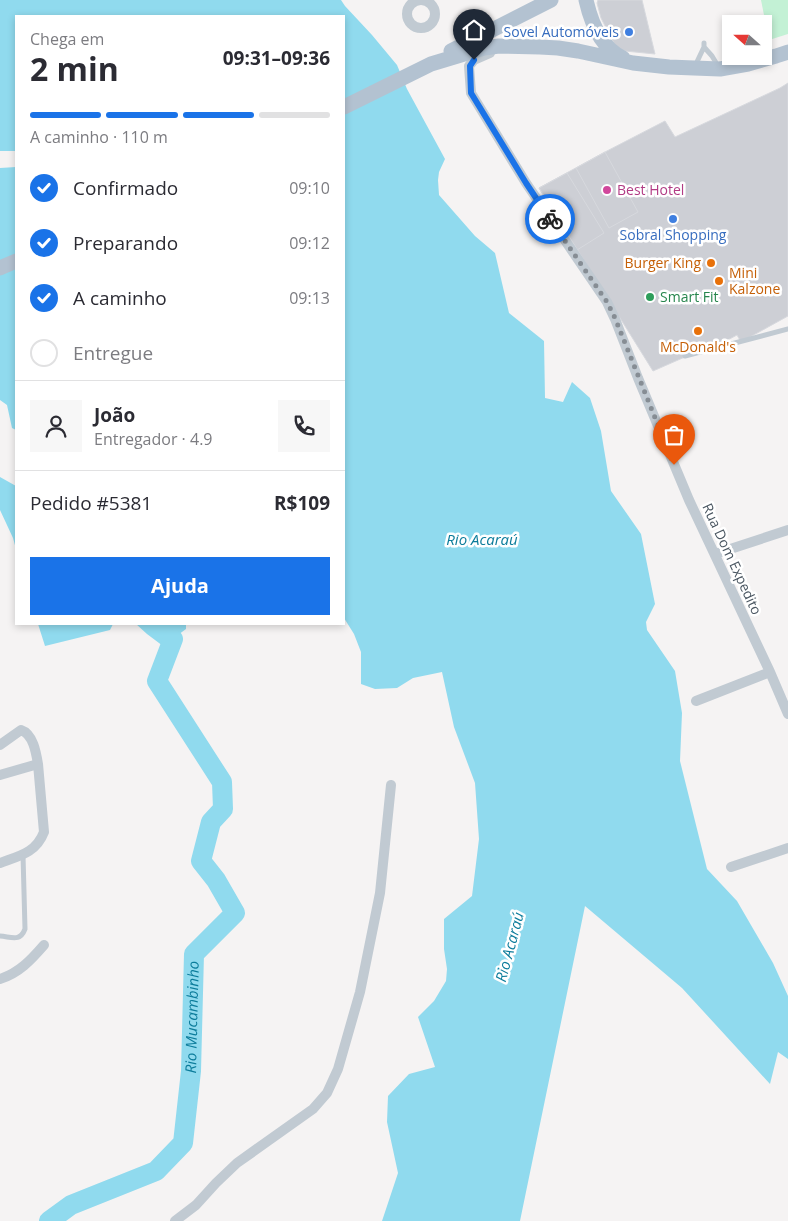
<!DOCTYPE html>
<html lang="pt">
<meta charset="utf-8">
<style>
:root{--surface:#fff;--page:#f7f7f7;--text:#2b2b33;--muted:#7c7c81;--line:#e1e1e2;--accent:#1a73e8}
body{margin:0;font-family:"Open Sans",sans-serif;background:var(--page);color:var(--text);height:100vh;display:flex;flex-direction:column;font-size:19px;white-space:nowrap}
*{box-sizing:border-box;margin:0}
p{font-size:16px;color:var(--muted)}
.icon{flex:none;width:28px;height:28px;fill:none;stroke:currentColor;stroke-width:2;stroke-linecap:round;stroke-linejoin:round}
.map{position:relative;flex:1;overflow:hidden}
.drawer{position:absolute;left:15px;top:15px;width:330px;height:610px;display:flex;flex-direction:column;background:var(--surface);border-radius:0px;box-shadow:0 2px 8px #0003}
.drawer>*{flex:none}
.needle{width:32px;rotate:291deg}
.controls{position:absolute;left:722px;top:15px;display:grid;gap:10px}
.controls a{display:grid;place-items:center;width:50px;height:50px;border-radius:0px;background:var(--surface);box-shadow:0 2px 8px #0003;font-size:25px}
.pin{position:absolute;display:grid;place-items:center;width:42px;height:42px;color:#fff;margin:-51px -21px;border-radius:50% 50% 50% 0;rotate:-45deg;box-shadow:0 0 5px #0007}
.pin .icon{rotate:45deg}
.courier{position:absolute;display:grid;place-items:center;width:50px;height:50px;margin:-25px;border:4px solid #1a73e8;border-radius:50%;background:#fff;color:#222;box-shadow:0 1px 6px #0007}
.head em{font-style:normal;font-weight:700}
.head div{display:flex;flex-direction:column-reverse}
.head{display:flex;align-items:center;justify-content:space-between;height:85px;padding:0 15px}
h1{font-size:32px;font-weight:700;line-height:38px}
.bar{display:grid;grid-template-columns:repeat(4,1fr);gap:8px 5px;align-content:center;height:60px;padding:0 15px}
.bar i{height:6px;border-radius:4px;background:var(--line)}
.bar .active{background:var(--accent)}
.bar p{grid-column:span 4}
.line{display:flex;align-items:center;gap:12px;padding:0 15px;border-top:1px solid var(--line)}
.line div{flex:1}
.round{display:grid;place-items:center;flex:none;width:52px;height:52px;border-radius:0px;background:var(--page)}
ol{padding:0 15px;list-style:none}
li{display:flex;align-items:center;gap:15px;height:55px}
li p{margin-inline-start:auto}
li .icon{padding:5px;border-radius:50%;background:var(--accent);color:#fff;stroke-width:4}
li:last-child{color:var(--muted)}
li i{width:28px;height:28px;border:2px solid var(--line);border-radius:50%}
.primary-button{display:flex;gap:10px;margin-top:auto;padding:10px 15px}
.primary-button a{flex:1;height:58px;border-radius:0px;background:var(--accent);color:#fff;font-size:20px;font-weight:700;line-height:58px;text-align:center}
.map>svg:first-child{display:block}
</style>
<div class="map">
<svg width="788" height="1221" viewBox="0 0 788 1221">
<rect width="100%" height="100%" fill="#f5f3f3"/>
<!-- green -->
<path fill="#c3f1d5" d="M761 0H788V34L769 40Z"/>
<!-- water -->
<path fill="#90daee" d="M0 0H341L345 6 372 35 397 65 407 89 445 159 439 172 438 180 439 195 475 236 495 253 509 313 544 341 545 398 563 402 572 382 590 398 601 431 611 491 641 534 655 604 646 622 647 630 675 671 682 713 680 761 707 869 737 901 773 963 788 996V1059L778 1052 770 1084 682 988 585 906 520 1221H382L398 1173 387 1122 388 1096 409 1074 435 1067 418 1017 434 1001 446 981 447 969 444 949V919L472 896 479 839 475 783 454 727 442 672 413 678 397 688 375 689 361 684V652L354 634 344 618V16H16V151H0Z
M16 167V430L12 428 7 405 0 400V168Z
M0 477 16 486V549L13 538 0 510Z
M38 624H113L110 630 45 646Z
M136 624H186V629L163 646 147 634Z"/>
<g fill="none" stroke-linecap="round" stroke-linejoin="round">
<!-- river -->
<path stroke="#90daee" stroke-width="20" id="s1" d="M49 1221 71 1205 156 1171 183 1143 191 1071 194 954 235 913 216 880 201 861 211 822 223 809 222 782 157 681 173 639"/>
</g>
<!-- building -->
<path fill="#cdcfd5" stroke="#d7d9de" d="M598 0H642L655 54 625 51 616 47 601 18 597 3Z
M788 83V316L741 342 737 335 707 351 703 349 653 371 539 188 605 152 665 121 675 137 780 88Z
M605 152 638 212 609 228 576 168Z
M567 173 604 233 577 250 539 188Z"/>
<g fill="none" stroke-linecap="round" stroke-linejoin="round">
<!-- service -->
<path stroke="#c1cad2" stroke-width="5" d="M704 47 712 56 718 66
M695 66 704 47V43
M685 356 788 329
M0 936C12 937 20 942 25 929L23 855"/>
<!-- minor -->
<path stroke="#c1cad2" stroke-width="10" d="M407 14a14 14 0 1 1 28 0a14 14 0 1 1-28 0Z
M490 53 474 60 469 66 471 93 526 183 607 302 615 319 638 378 689 500 770 672 788 714
M715 554 788 530
M696 701 770 672
M0 745 21 730C33 734 36 752 38 764L0 775
M0 863C19 856 36 853 44 832L38 764
M731 867 788 848
M0 979C19 973 31 960 44 945
M175 1221 196 1205 216 1183 237 1163 313 1109 327 1093 338 1069 360 992 380 893 391 785"/>
<!-- primary -->
<path stroke="#b3c2d1" stroke-width="15" d="M586 0C591 22 601 48 623 58
M451 51 551 0
M344 107 431 64 484 48 499 46 540 47 558 48 578 51 633 63 669 67 694 68 720 69 748 64 776 56 788 52
M0 268 16 261"/>
</g>
<g fill="none" stroke-linecap="round" stroke-linejoin="round">
<!-- done -->
<path stroke="#868d94" stroke-width="5" stroke-dasharray="0 9" d="M550 219 607 302 615 318 674 465"/>
<!-- route -->
<path stroke="#1a73e8" stroke-width="6" d="M474 60 470 66 471 93 526 183 550 219"/>
</g>
<!-- markers -->
<g fill="#3f7fe0" stroke="#fff" stroke-width="2">
<circle cx="629" cy="32" r="5"/>
<circle cx="673" cy="219" r="5"/>
</g>
<circle fill="#d1479c" stroke="#fff" stroke-width="2" cx="607" cy="190" r="5"/>
<g fill="#e8710a" stroke="#fff" stroke-width="2">
<circle cx="711" cy="263" r="5"/>
<circle cx="719" cy="281" r="5"/>
<circle cx="698" cy="331" r="5"/>
</g>
<circle fill="#2e9e5b" stroke="#fff" stroke-width="2" cx="650" cy="297" r="5"/>
<g text-anchor="middle" stroke-width="5" stroke-linejoin="round" paint-order="stroke">
<!-- shop labels -->
<g font-size="14" fill="#366cbe" stroke="#fff" text-anchor="end">
<text x="619" y="37">Sovel Automóveis</text>
<text x="673" y="240" text-anchor="middle">Sobral Shopping</text>
</g>
<!-- hotel labels -->
<g font-size="14" fill="#b23c85" stroke="#fff" text-anchor="start">
<text x="617" y="195">Best Hotel</text>
</g>
<!-- food labels -->
<g font-size="14" fill="#c56008" stroke="#fff" text-anchor="end">
<text x="701" y="268">Burger King</text>
<text x="729" y="278" text-anchor="start">Mini<tspan x="729" dy="16">Kalzone</tspan></text>
<text x="698" y="352" text-anchor="middle">McDonald's</text>
</g>
<!-- leisure labels -->
<g font-size="14" fill="#27864d" stroke="#fff" text-anchor="start">
<text x="660" y="302">Smart Fit</text>
</g>
<!-- street labels -->
<g font-size="14" fill="#4a5661" stroke="#fff">
<text transform="translate(732 559) rotate(65)" y="5">Rua Dom Expedito</text>
</g>
<!-- water labels -->
<g font-size="15" font-style="italic" fill="#0c7c9b" stroke="#fff">
<text x="482" y="545">Rio Acaraú</text>
<text transform="translate(510 947) rotate(-75)" y="5">Rio Acaraú</text>
<text dy="5" stroke="none"><textPath href="#s1" startOffset="284">Rio Mucambinho</textPath></text>
</g>
</g>
</svg>
<div class="controls">
<a><svg class="needle" viewBox="-14 -14 28 28"><path d="M0-13l5 13h-10z" fill="#e53935"/><path d="M0 13l5-13h-10z" fill="#7c7c81"/></svg></a>
</div>
<div class="pin" style="left:674px;top:465px;background:#ea580c"><svg class="icon" aria-label="bag" viewBox="0 0 24 24"><path d="M5 8h14l-1 12H6zM9 8a3 3 0 0 1 6 0"/></svg></div>
<div class="pin" style="left:474px;top:60px;background:#1f2937"><svg class="icon" aria-label="home" viewBox="0 0 24 24"><path d="M3 11l9-7 9 7M6 9v11h12V9"/></svg></div>
<div class="courier" style="left:550px;top:219px"><svg class="icon" aria-label="bike" viewBox="0 0 24 24"><circle cx="6" cy="16" r="4"/><circle cx="18" cy="16" r="4"/><path d="M6 16l4-8h5l3 8M10 8l3 8H6M13 5h3"/></svg></div>
<section class="drawer">
<div class="head"><div><h1>2 min</h1><p>Chega em</p></div><em>09:31–09:36</em></div>
<div class="bar"><i class="active"></i><i class="active"></i><i class="active"></i><i></i><p>A caminho · 110 m</p></div>
<ol>
<li><svg class="icon" aria-label="check" viewBox="0 0 24 24"><path d="M5 12l5 5 9-10"/></svg>Confirmado<p>09:10</p></li>
<li><svg class="icon" aria-label="check" viewBox="0 0 24 24"><path d="M5 12l5 5 9-10"/></svg>Preparando<p>09:12</p></li>
<li><svg class="icon" aria-label="check" viewBox="0 0 24 24"><path d="M5 12l5 5 9-10"/></svg>A caminho<p>09:13</p></li>
<li><i></i>Entregue</li>
</ol>
<div class="line" style="height:90px"><a class="round"><svg class="icon" aria-label="person" viewBox="0 0 24 24"><circle cx="12" cy="8" r="4"/><path d="M4 21q1-7 8-7t8 7"/></svg></a><div><b>João</b><p>Entregador · 4.9</p></div><a class="round"><svg class="icon" aria-label="phone" viewBox="0 0 24 24"><path d="M5 4h4l2 5-3 2q2 4 5 5l2-3 5 2v4C11 20 4 13 5 4z"/></svg></a></div>
<div class="line" style="height:65px"><div>Pedido #5381</div><b>R$109</b></div>
<div class="primary-button"><a>Ajuda</a></div>
</section>
</div>
